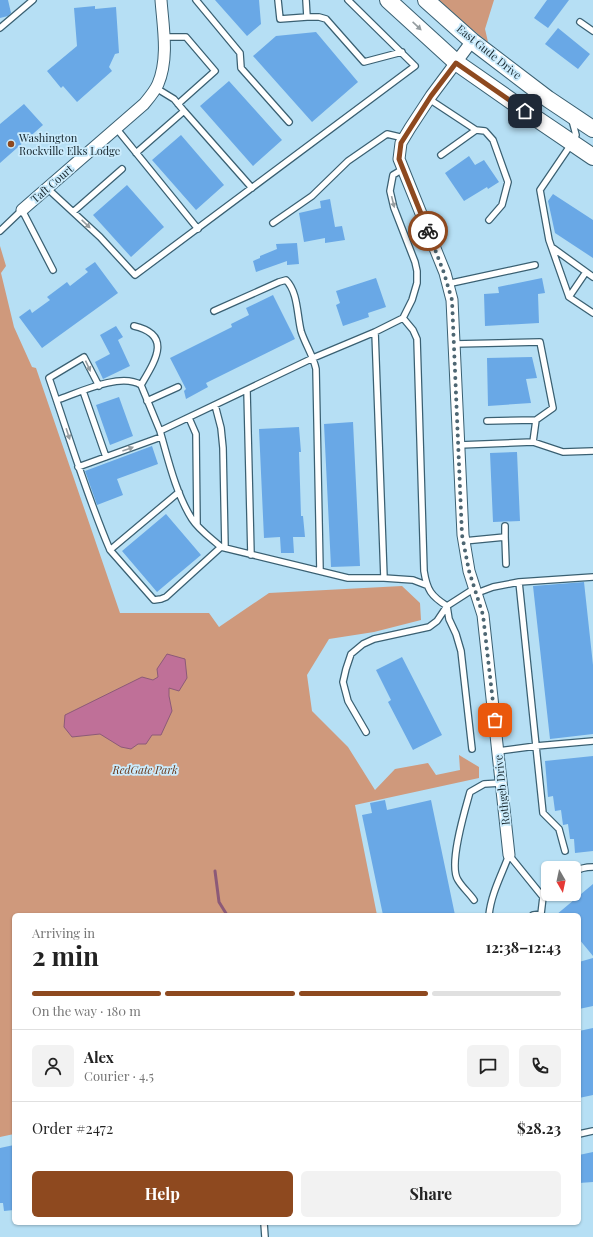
<!DOCTYPE html>
<meta charset="utf-8">
<style>
:root{--surface:#fff;--page:#f2f2f2;--text:#222;--muted:#767676;--line:#e0e0e0;--accent:#8e491f}
body{margin:0;font-family:"Playfair Display",serif;background:var(--page);color:var(--text);height:100vh;display:flex;flex-direction:column;font-size:15px;white-space:nowrap}
*{box-sizing:border-box;margin:0}
p{font-size:13px;color:var(--muted)}
.icon{flex:none;width:22px;height:22px;fill:none;stroke:currentColor;stroke-width:2;stroke-linecap:round;stroke-linejoin:round}
.map{position:relative;flex:1;overflow:hidden}
.drawer{position:absolute;left:12px;top:913px;width:569px;height:312px;display:flex;flex-direction:column;background:var(--surface);border-radius:6px;box-shadow:0 1px 3px #0004}
.drawer>*{flex:none}
.needle{width:26px;rotate:171deg}
.tools{position:absolute;left:541px;top:861px;display:grid;gap:8px}
.tools a{display:grid;place-items:center;width:40px;height:40px;border-radius:6px;background:var(--surface);box-shadow:0 1px 3px #0004;font-size:20px}
.pin{position:absolute;display:grid;place-items:center;width:34px;height:34px;color:#fff;margin:-17px;border-radius:8px;box-shadow:0 2px 6px #0006}
.courier{position:absolute;display:grid;place-items:center;width:40px;height:40px;margin:-20px;border:3px solid #8e491f;border-radius:50%;background:#fff;color:#222;box-shadow:0 1px 5px #0007}
.summary em{font-style:normal;font-weight:700}
.summary div{display:flex;flex-direction:column-reverse}
.summary{display:flex;align-items:center;justify-content:space-between;height:68px;padding:0 20px}
h1{font-size:26px;font-weight:700;line-height:30px}
.bar{display:grid;grid-template-columns:repeat(4,1fr);gap:6px 4px;align-content:center;height:48px;padding:0 20px}
.bar i{height:5px;border-radius:3px;background:var(--line)}
.bar .active{background:var(--accent)}
.bar p{grid-column:span 4}
.line{display:flex;align-items:center;gap:10px;padding:0 20px;border-top:1px solid var(--line)}
.line div{flex:1}
.round{display:grid;place-items:center;flex:none;width:42px;height:42px;border-radius:6px;background:var(--page)}
.button{display:flex;gap:8px;margin-top:auto;padding:8px 20px}
.button a{flex:1;height:46px;border-radius:6px;background:var(--accent);color:#fff;font-size:16px;font-weight:700;line-height:46px;text-align:center}
.button a+a{background:var(--page);color:var(--text)}
.map>svg:first-child{display:block}
</style>
<div class="map">
<svg width="593" height="1237" viewBox="0 0 593 1237">
<rect width="100%" height="100%" fill="#b6dff4"/>
<!-- green -->
<path fill="#cf997c" d="M435 0H494L485 29 488 42Z
M0 246 6 266 1 273 14 327 32 367 36 368 120 613H209L219 627 269 593 402 586 420 603 421 620 374 632 329 639 307 675 312 711 348 747 375 790 395 769 428 763 436 775 460 770 459 755 479 767V778L355 805 377 915H14V1134L0 1137Z"/>
<!-- water -->
<path fill="#bf7098" stroke="#8c5a78" d="M167 654 185 659 187 678 179 691 169 688V696L172 711 161 735H152L146 744H138L131 749 121 747 100 734 72 737 64 727 65 715 142 677 153 680 158 677 157 669Z"/>
<g fill="none" stroke-linecap="round" stroke-linejoin="round">
<!-- stream -->
<path stroke="#8c5a78" stroke-width="3" d="M215 871 219 902 227 915"/>
</g>
<!-- building -->
<path fill="#69a8e6" d="M0 0H8L11 13 8 16 0 18Z
M215 0H259L261 24 247 36Z
M547 0H569L548 28 534 18Z
M95 6V9L116 7 119 53 115 54 109 67 112 71 77 102 63 86 61 88 47 71 77 46 74 8Z
M558 28 590 54 578 69 545 44Z
M316 32 358 82 312 122 253 56 276 36Z
M229 81 282 140 253 166 200 106Z
M24 104 43 125 0 163V124Z
M181 135 224 185 196 210 152 160Z
M469 156 475 165 484 160 499 182 488 189 487 187 464 201 445 173Z
M127 185 164 227 131 257 93 215Z
M553 194 593 220V258L555 233 548 201Z
M330 199 335 227 342 226 345 240 325 243V238L304 242 299 213 321 208 320 201Z
M297 243 299 264 287 265V261L256 272 253 261 260 258V256L277 249 276 244Z
M95 262 118 293 42 348 19 317 30 309 32 313 50 300 47 297 67 282 70 286 88 272 85 269Z
M376 278 386 307 368 313 369 317 343 326 336 305 340 303 336 291Z
M542 278 545 293 538 294 539 323 485 326 484 294 499 293 498 287Z
M273 295 295 339 206 383 208 387 186 399 184 391 186 389 170 358 232 327 231 324 249 315 246 308Z
M116 326 123 337 118 340 130 366 103 379 95 362 110 354 100 335Z
M532 357 537 378 526 379 531 403 488 406 487 358Z
M119 397 133 436 110 445 96 405Z
M353 422 360 566 331 567 324 424Z
M299 427 301 452H299L301 516H303L305 537H293L294 553H281L280 537 264 538 259 429Z
M152 446 158 464 117 479 123 495 97 505 85 471Z
M517 452 520 521 493 522 490 453Z
M166 514 201 555 157 592 122 551Z
M584 582 593 665V734L550 739 533 586Z
M402 657 442 735 413 750 388 702 391 700 376 670Z
M593 756V851L575 853 574 839H570L568 824 563 825 561 810 555 811 553 796 548 797 545 761Z
M385 800 387 810 431 800 455 915H383L362 815 372 813 370 803Z
M593 884V956L579 939V915H556Z
M593 958V1006L579 1009V962Z
M593 1028V1095L579 1098V1031Z
M14 1145V1210L4 1211 3 1203H0V1148Z
M593 1152V1182L579 1183V1155Z"/>
<g fill="none" stroke-linecap="round" stroke-linejoin="round">
<!-- lane casing -->
<g stroke="#3a6072" stroke-width="8">
<path id="lane" d="M196 0 240 53 241 68 289 122
M278 0 280 19 307 17
M306 0 307 17H319L326 19 364 62 402 52
M580 22 593 31
M0 28 33 0
M163 37H186L215 71 178 104
M156 88 174 99 184 111
M429 99 476 130 485 131 493 140 508 182 502 205 489 220
M572 120 576 135 574 140 540 190 549 240 569 297 593 313
M116 128 198 229
M136 153 184 111 252 188
M441 155 476 130
M403 169 393 175 390 191 394 208 415 262 417 271V283L412 300 403 318 375 332 313 358 160 431C168 459 176 494 192 519 199 530 211 538 221 547L348 578H384L413 580 426 585
M47 188 100 237 135 275 415 66 348 0
M73 212 122 169
M273 223 312 196 348 161 387 134 404 138
M0 231 22 210 53 270
M553 248 593 277
M447 284 535 265
M569 297 586 272
M214 311 279 282 286 280C298 292 297 315 301 331 305 344 313 355 316 369L320 571
M403 318 413 330 417 339 424 571C427 590 431 596 447 606L475 588
M134 326C173 335 155 361 141 385
M375 332 384 578
M454 344 540 342 553 408 536 420
M99 386 84 357 49 378C69 436 86 494 110 550
M83 391 106 457
M247 391 251 555
M57 400C78 393 120 372 141 385L160 431
M147 401 178 387
M215 405 221 428 223 448 225 548
M189 418 196 434 197 524
M487 421 536 420 533 442
M459 445 533 442 563 452 593 451
M78 467 161 437
M179 492 110 550 154 600 161 599 166 597 221 547
M505 537V526
M464 541 505 537 506 564
M519 582 593 577
M477 593 493 587 519 582 536 746 593 741
M366 732 348 701 343 682 346 669 351 654 363 644 374 639 429 627 437 621 447 606 449 619 456 634 461 651 472 749
M498 751 536 746 543 813 559 829 565 851
M509 855 543 897 548 893
M574 872C580 868 586 867 593 867
M474 900C469 893 462 887 458 880 448 865 465 810 470 792L484 784 501 783
M489 915C491 894 502 874 509 855
M533 915 541 914 543 897
M579 1134 593 1131
M264 1223 265 1237"/>
</g>
<!-- street casing -->
<g stroke="#3a6072" stroke-width="13">
<path id="street" d="M472 41 431 96 410 128 401 143 399 159 445 273 452 300 463 535 469 571 483 615 509 855
M22 210 144 104C149 98 155 91 158 84 169 58 163 27 161 0"/>
</g>
<!-- secondary casing -->
<g stroke="#3a6072" stroke-width="18">
<path id="secondary" d="M388 0 457 63 537 119 593 157
M426 0 472 41 548 99 593 129"/>
</g>
<!-- lane -->
<use href="#lane" stroke="#fff" stroke-width="5.5"/>
<!-- street -->
<use href="#street" stroke="#fff" stroke-width="11"/>
<!-- secondary -->
<use href="#secondary" stroke="#fff" stroke-width="16"/>
</g>
<!-- one-way arrows -->
<defs><path id="oneway-solid" d="M-6-.8H1V-3.2L6.5 0L1 3.2V.8H-6Z"/></defs>
<g fill="#969da0">
<use href="#oneway-solid" transform="translate(417 26) rotate(43)"/>
<use href="#oneway-solid" transform="translate(393 202) rotate(76)"/>
<use href="#oneway-solid" transform="translate(86 224) rotate(43)"/>
<use href="#oneway-solid" transform="translate(88 366) rotate(65)"/>
<use href="#oneway-solid" transform="translate(68 434) rotate(72)"/>
<use href="#oneway-solid" transform="translate(128 449) rotate(-20)"/>
</g>
<g fill="none" stroke-linecap="round" stroke-linejoin="round">
<!-- done -->
<path stroke="#4d6672" stroke-width="4" stroke-dasharray="0 7.2" d="M428 231 444 273 452 300 462 535 469 571 483 615 495 720"/>
<!-- route -->
<path stroke="#8e491f" stroke-width="5" d="M428 231 399 159 401 143 431 96 456 63 525 111"/>
</g>
<!-- markers -->
<circle fill="#8e491f" stroke="#caebfc" stroke-width="1.5" cx="11" cy="144" r="4"/>
<g text-anchor="middle" stroke-width="3.5" stroke-linejoin="round" paint-order="stroke">
<!-- street labels -->
<g font-size="11" fill="#15252c" stroke="#caebfc">
<text transform="translate(489 52) rotate(39)" y="4">East Gude Drive</text>
<text transform="translate(52 184) rotate(-41)" y="4">Taft Court</text>
<text transform="translate(502 790) rotate(-96)" y="4">Rothgeb Drive</text>
</g>
<!-- poi labels -->
<g font-size="11" fill="#15252c" stroke="#caebfc" text-anchor="start">
<text x="19" y="142">Washington<tspan x="19" dy="13">Rockville Elks Lodge</tspan></text>
</g>
<!-- park labels -->
<g font-size="11" font-style="italic" fill="#683516" stroke="#caebfc">
<text x="145" y="774">RedGate Park</text>
</g>
</g>
</svg>
<div class="tools">
<a><svg class="needle" viewBox="-14 -14 28 28"><path d="M0-13l5 13h-10z" fill="#e53935"/><path d="M0 13l5-13h-10z" fill="#767676"/></svg></a>
</div>
<div class="pin" style="left:495px;top:720px;background:#ea580c"><svg class="icon" aria-label="bag" viewBox="0 0 24 24"><path d="M5 8h14l-1 12H6zM9 8a3 3 0 0 1 6 0"/></svg></div>
<div class="pin" style="left:525px;top:111px;background:#1f2937"><svg class="icon" aria-label="home" viewBox="0 0 24 24"><path d="M3 11l9-7 9 7M6 9v11h12V9"/></svg></div>
<div class="courier" style="left:428px;top:231px"><svg class="icon" aria-label="bike" viewBox="0 0 24 24"><circle cx="6" cy="16" r="4"/><circle cx="18" cy="16" r="4"/><path d="M6 16l4-8h5l3 8M10 8l3 8H6M13 5h3"/></svg></div>
<section class="drawer">
<div class="summary"><div><h1>2 min</h1><p>Arriving in</p></div><em>12:38–12:43</em></div>
<div class="bar"><i class="active"></i><i class="active"></i><i class="active"></i><i></i><p>On the way · 180 m</p></div>
<div class="line" style="height:72px"><a class="round"><svg class="icon" aria-label="person" viewBox="0 0 24 24"><circle cx="12" cy="8" r="4"/><path d="M4 21q1-7 8-7t8 7"/></svg></a><div><b>Alex</b><p>Courier · 4.5</p></div><a class="round"><svg class="icon" aria-label="chat" viewBox="0 0 24 24"><path d="M4 5h16v11H9l-5 4z"/></svg></a><a class="round"><svg class="icon" aria-label="phone" viewBox="0 0 24 24"><path d="M5 4h4l2 5-3 2q2 4 5 5l2-3 5 2v4C11 20 4 13 5 4z"/></svg></a></div>
<div class="line" style="height:52px"><div>Order #2472</div><b>$28.23</b></div>
<div class="button"><a>Help</a><a>Share</a></div>
</section>
</div>
